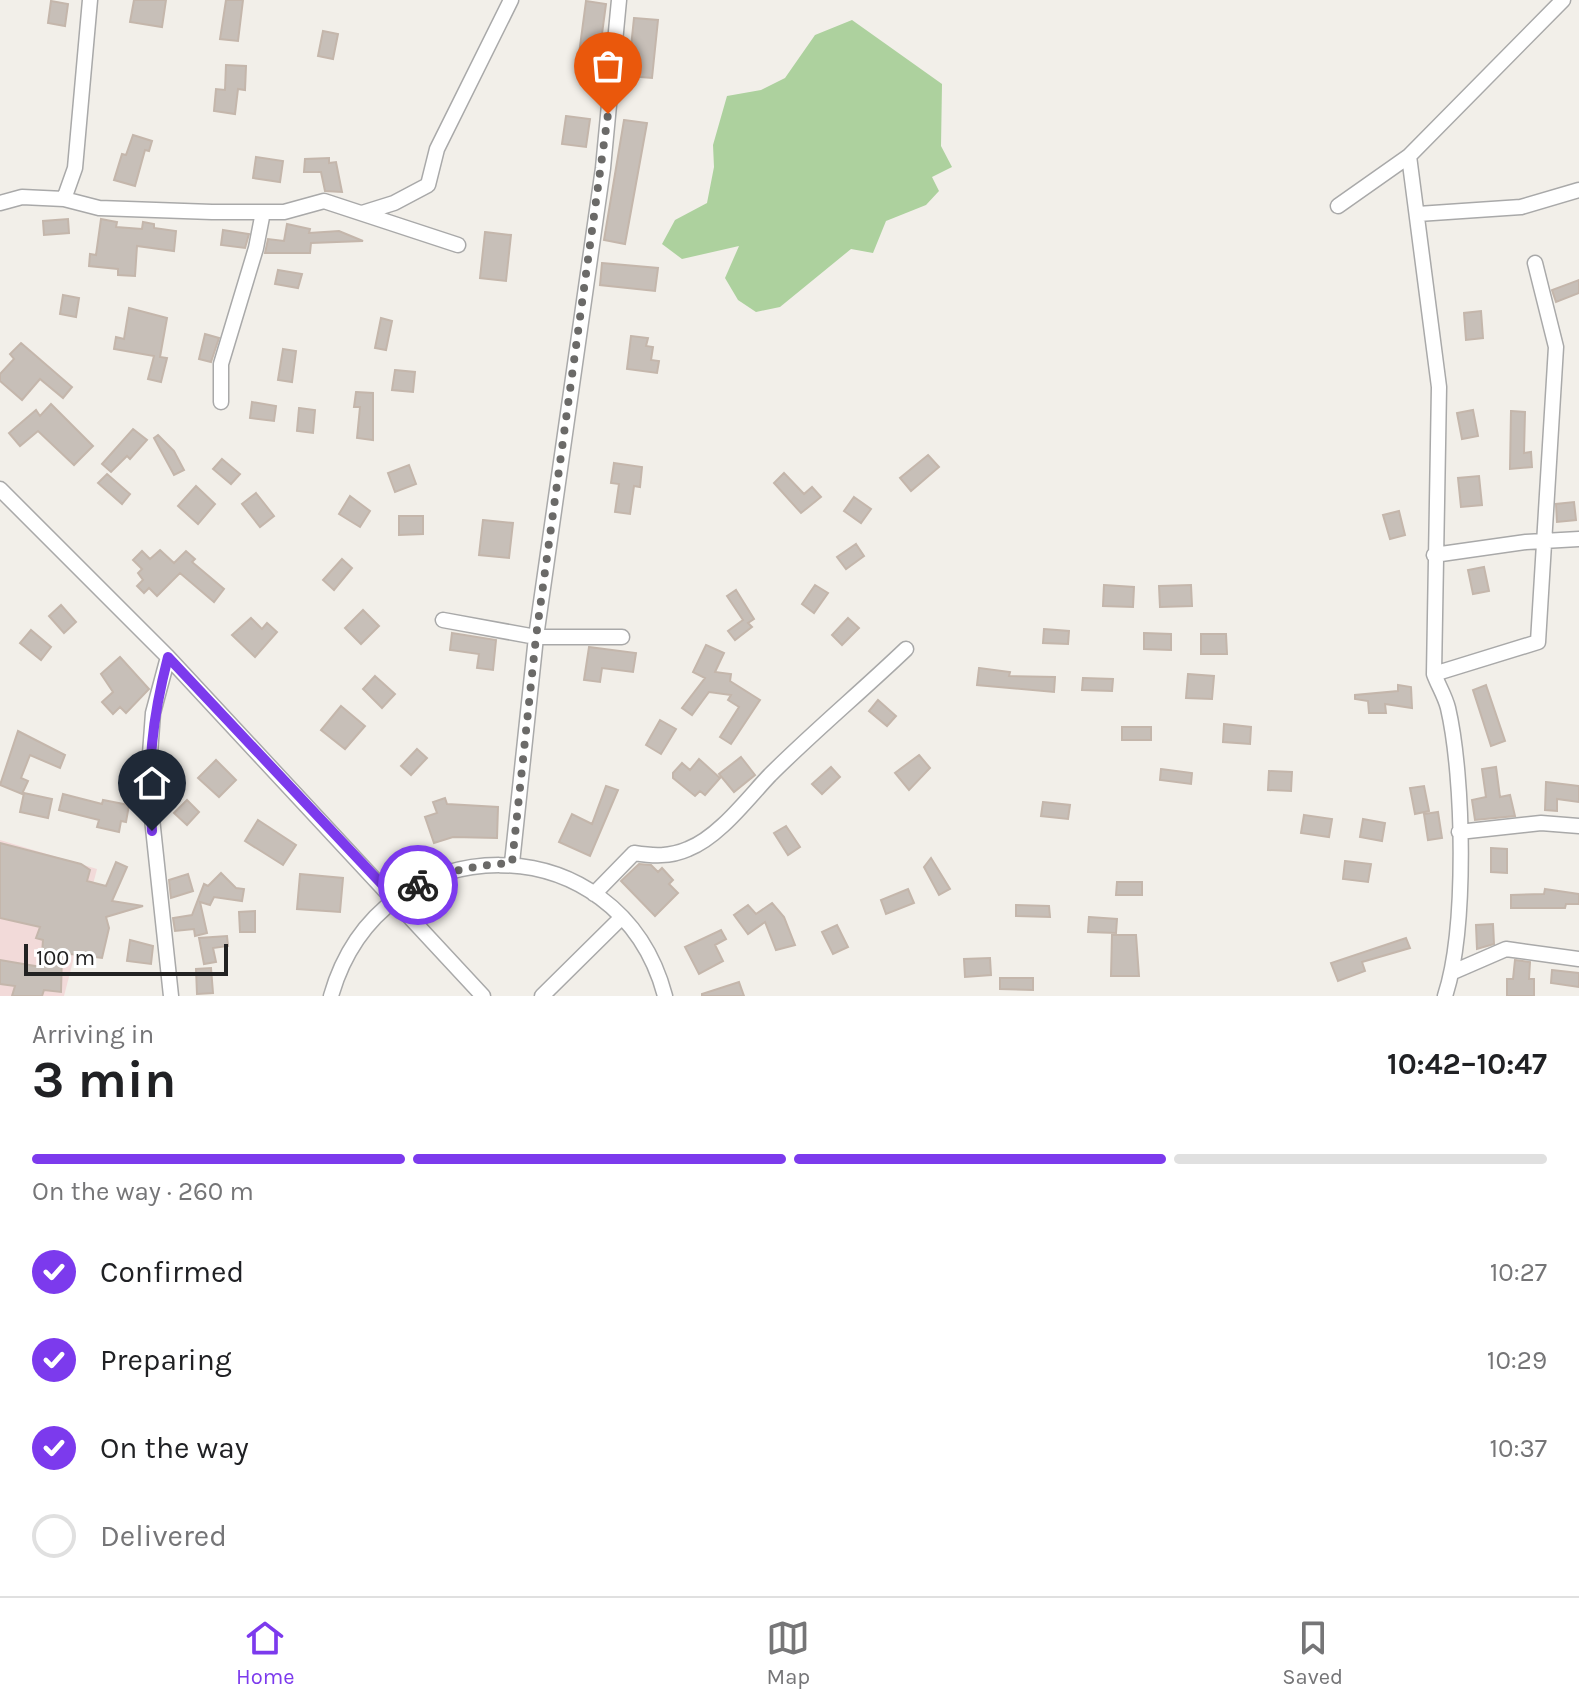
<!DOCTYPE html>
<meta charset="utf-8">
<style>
:root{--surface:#fff;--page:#f6f6f6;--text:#202124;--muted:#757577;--line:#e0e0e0;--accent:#7c3aed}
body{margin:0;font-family:Karla,sans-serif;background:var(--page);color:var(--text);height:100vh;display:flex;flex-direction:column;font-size:30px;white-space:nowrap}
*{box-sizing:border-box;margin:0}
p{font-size:26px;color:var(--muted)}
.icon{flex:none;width:44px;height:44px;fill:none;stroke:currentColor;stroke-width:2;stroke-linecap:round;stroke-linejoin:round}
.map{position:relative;height:996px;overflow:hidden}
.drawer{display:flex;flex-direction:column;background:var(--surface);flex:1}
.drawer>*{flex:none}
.scale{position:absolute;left:24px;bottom:20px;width:204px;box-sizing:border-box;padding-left:8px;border:4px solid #222;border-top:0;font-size:22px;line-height:28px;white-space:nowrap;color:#222;-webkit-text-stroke:6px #fff;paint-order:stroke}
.pin{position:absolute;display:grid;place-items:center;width:68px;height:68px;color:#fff;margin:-82px -34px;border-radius:50% 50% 50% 0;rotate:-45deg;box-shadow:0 0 8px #0007}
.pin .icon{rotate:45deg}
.courier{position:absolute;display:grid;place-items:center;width:80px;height:80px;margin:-40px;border:6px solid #7c3aed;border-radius:50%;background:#fff;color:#222;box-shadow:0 2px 10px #0007}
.summary em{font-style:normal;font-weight:700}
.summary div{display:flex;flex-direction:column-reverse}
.summary{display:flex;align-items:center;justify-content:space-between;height:136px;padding:0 32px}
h1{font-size:52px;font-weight:700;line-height:60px}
.bar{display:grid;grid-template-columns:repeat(4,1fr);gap:12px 8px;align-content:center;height:96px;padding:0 32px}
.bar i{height:10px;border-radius:6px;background:var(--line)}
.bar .current{background:var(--accent)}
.bar p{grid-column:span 4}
ol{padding:0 32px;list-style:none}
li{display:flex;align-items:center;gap:24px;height:88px}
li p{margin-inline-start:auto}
li .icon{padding:8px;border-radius:50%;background:var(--accent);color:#fff;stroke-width:4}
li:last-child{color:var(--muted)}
li i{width:44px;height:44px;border:4px solid var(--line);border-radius:50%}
.tab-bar{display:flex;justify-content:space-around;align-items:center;height:112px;border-top:2px solid var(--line);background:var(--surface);font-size:22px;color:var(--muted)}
.tab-bar a{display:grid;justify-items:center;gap:4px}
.tab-bar .current{color:var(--accent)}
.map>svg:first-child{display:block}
</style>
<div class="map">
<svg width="1579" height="996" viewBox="0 0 1579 996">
<rect width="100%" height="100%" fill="#f2efe9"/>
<!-- commercial -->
<path fill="#f2dad9" d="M0 840 97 869 64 996H0Z"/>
<!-- forest -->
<path fill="#add19e" d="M852 20 942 84 941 146 952 167 932 177 939 191 926 205 886 221 873 253 851 249 780 307 756 312 738 300 725 278 739 246 682 259 662 244 675 220 707 203 714 167 713 145 727 96 761 90 785 78 815 35Z"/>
<!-- building -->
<path fill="#c7bfb8" stroke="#c4b6ab" stroke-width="2" d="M134 0H166L162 27 130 22Z
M226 0H243L238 41 220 39Z
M51 1 68 4 65 26 48 23Z
M586 1 606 4 597 71 577 69Z
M634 18 658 20 652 78 628 76Z
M323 31 338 34 333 59 318 56Z
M226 65 246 66 245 90 238 89 235 114 214 111 216 89 225 90Z
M566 116 590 119 586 147 562 144Z
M624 120 647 123 625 244 604 240Z
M133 135 152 141 149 151 145 150 135 186 114 180 122 154 126 155Z
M256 157 283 161 280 182 253 178Z
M329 158V163L336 162 342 192 325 191 321 172H304L305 159Z
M68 219 69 233 44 235 43 221Z
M101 219 117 222 116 227 142 229 143 222 154 224V228L176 231 174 251 137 246 135 276 118 275V269L89 266 90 254 96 255Z
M287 224 310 229 309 233 339 231 363 241 311 243 310 253H265L268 239 284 241Z
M223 230 249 234 245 248 221 245Z
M485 232 511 235 506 281 480 278Z
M602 263 658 268 655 291 600 285Z
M278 270 302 274 298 288 275 284Z
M1579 280V293L1556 302 1552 290Z
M63 295 79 298 76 317 60 314Z
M129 308 167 318 160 357 167 358 161 382 148 379 154 356 114 349 116 337 124 339Z
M1481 311 1483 338 1466 340 1464 313Z
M381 318 392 321 386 350 375 348Z
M205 334 219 338 211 362 199 359Z
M631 336 648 338 646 346 653 347 651 360 659 361 657 373 627 369Z
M21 343 72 387 63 398 40 379 22 400 0 381V374L14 359 10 354Z
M283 349 296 351 292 382 278 380Z
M395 370 415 372 413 392 392 390Z
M356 392 373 393V440L357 438 360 407H354Z
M252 402 276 406 274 421 250 418Z
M51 404 93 446 74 465 38 431 20 446 9 433 36 410 40 416Z
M299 408 315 410 313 433 297 431Z
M1473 410 1478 436 1462 439 1457 413Z
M1511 411 1525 412 1524 453 1531 452 1532 467 1510 469Z
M133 429 147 440 130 459 127 456 111 472 102 464Z
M158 435 174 451 184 470 174 475 154 438Z
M928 455 939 467 911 491 900 478Z
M222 459 240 474 231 484 213 469Z
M614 463 642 467 640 487 634 486 630 514 615 512 619 484 611 483Z
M409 465 416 484 395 492 388 473Z
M784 473 804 494 812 487 821 497 801 513 774 483Z
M107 474 130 494 122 504 98 483Z
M1479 476 1482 505 1461 507 1458 478Z
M196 486 215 504 198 524 178 506Z
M256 493 274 516 260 527 242 504Z
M350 496 370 511 360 527 339 514Z
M854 497 871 509 861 523 844 511Z
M1574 502 1576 520 1557 522 1556 504Z
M1399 511 1405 535 1390 539 1383 515Z
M399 516H423V534L399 535Z
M483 520 513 523 509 558 479 555Z
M856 544 864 556 846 569 837 557Z
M160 550 174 563 186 551 195 559 192 562 224 589 214 602 180 573 157 596 149 588 144 593 137 586 143 580 138 573 142 569 133 560 142 551 150 559Z
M342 559 352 568 334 590 323 580Z
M1484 567 1489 591 1473 594 1468 570Z
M815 585 828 593 814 613 802 604Z
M1104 585 1134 587 1133 607 1103 606Z
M1191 585 1192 606 1160 607 1159 586Z
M736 590 754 619 748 623 752 627 735 640 728 631 743 620 727 596Z
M61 605 76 622 64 633 49 616Z
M363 610 379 626 361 644 345 628Z
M251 618 262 629 267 623 277 632 255 657 232 635Z
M848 618 859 628 842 645 832 635Z
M1044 629 1069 631 1068 644 1043 643Z
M31 630 51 647 41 660 20 643Z
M452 633 496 640 493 670 477 668 479 654 450 650Z
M1144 633 1171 634V650L1144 649Z
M1201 634H1226L1227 654H1201Z
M706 645 724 653 715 672 731 674 730 681 760 700 731 744 720 737 739 707 728 700 731 695 709 692 692 715 682 708 705 678 693 672Z
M589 647 636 653 633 672 602 668 600 682 584 680Z
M120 657 149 689 126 713 120 707 113 714 102 702 113 692 101 674Z
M979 668 1010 672 1009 676 1055 677 1054 692 977 685Z
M1188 674 1214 676 1212 699 1186 698Z
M375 676 395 694 382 708 363 689Z
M1083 678 1113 679 1112 691 1082 690Z
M1398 685 1411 687 1412 708 1385 704 1386 713H1369L1368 701 1355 699V695L1398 691Z
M1486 685 1505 741 1491 746 1473 690Z
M878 700 896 716 887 726 869 711Z
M341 706 365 726 345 749 321 730Z
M660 720 676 729 661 754 646 745Z
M1224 724 1251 727 1250 744 1223 742Z
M1122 727H1151V740H1122Z
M18 731 65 755 60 768 30 755 21 778 28 781 22 794 0 785Z
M417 749 427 758 411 775 401 766Z
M919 755 930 768 909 790 895 773Z
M741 757 755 775 734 792 719 774Z
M699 759 720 778 705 795 700 791 695 796 673 778V773L682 763 690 770Z
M216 760 236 780 219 797 198 778Z
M831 767 840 777 822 794 812 784Z
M1496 767 1500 797 1510 795 1515 816 1475 820 1472 800 1486 797 1482 769Z
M1161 769 1192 773 1191 784 1160 780Z
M1269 771 1292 772 1291 791 1268 790Z
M1546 782 1579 786V802L1557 799V811L1545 810Z
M606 786 618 790 590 856 559 842 572 814 592 824Z
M1424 786 1429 811 1415 814 1410 788Z
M24 793 52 799 48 818 20 812Z
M63 794 102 804 103 800 129 805 126 822 121 821 119 832 97 827 99 820 59 810Z
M445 798 447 804 498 807 497 838 453 837 434 843 425 817 437 813 433 802Z
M187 800 199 812 187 825 174 813Z
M1043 802 1070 805 1068 819 1041 816Z
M1438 812 1442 838 1428 840 1424 814Z
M1304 815 1332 819 1329 837 1301 833Z
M1363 819 1385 823 1382 841 1360 837Z
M258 820 296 845 283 865 245 841Z
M786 826 800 847 788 855 774 833Z
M0 843 81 864 90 870 87 881 106 886 116 862 127 867 112 901 143 906 106 917 109 928 102 958 62 953 61 992 44 990 42 996H12L15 986 0 984V960L41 967 43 940 36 938 40 927 0 918Z
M1491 848 1507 849V873L1491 872Z
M931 858 950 889 939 895 924 867Z
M1345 861 1371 864 1368 882 1343 879Z
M639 864 651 865 658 872 662 868 673 880 669 884 678 893 655 916 621 881Z
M221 873 236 888 244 889 242 901 214 897 210 905 200 902 207 933 195 936 194 929 175 931 173 918 192 915 204 884 208 886Z
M188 874 193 891 171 898 169 880Z
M300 874 343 878 340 912 297 909Z
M1117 882H1142V895H1116Z
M908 889 914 903 886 914 881 900Z
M1545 889 1579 894V904H1566L1565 908H1511V895L1544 894Z
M772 903 784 917 795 945 776 950 765 922 748 934 734 915 748 905 756 914Z
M1016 905 1049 906 1050 917 1016 916Z
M255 911V932H240L239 912Z
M1089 917 1117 919 1116 933 1088 932Z
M1493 924 1494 944 1477 949 1476 925Z
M837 925 848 947 833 954 822 932Z
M721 930 726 939 715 945 723 961 699 974 685 947Z
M1112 935H1136L1139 976H1111Z
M227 936 228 946 213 948 216 962 204 964 199 938Z
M1406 938 1410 948 1362 962 1365 971 1338 981 1331 963Z
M130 940 153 946 151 964 127 961Z
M990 958 991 975 965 977 964 959Z
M1515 960 1530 962 1529 979H1534V996H1507V979H1513Z
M211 968 213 993 197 994 196 969Z
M1552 970 1579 973V987L1551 983Z
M1000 978H1033V990L1000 989Z
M739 982 744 996H702V994Z"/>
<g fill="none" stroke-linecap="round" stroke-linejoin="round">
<!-- minor casing -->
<g stroke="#a9a9a9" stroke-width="17">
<path id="minor" d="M64 199 99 208 212 212H284L324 201 458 245
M0 203 22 197 64 199 75 168 90 0
M1338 206 1409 156
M362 213 394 203 428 185 437 149 511 0
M1418 214 1521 207 1579 190
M221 402V364L256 248 263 212
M0 489 168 657 483 996
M1434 555 1526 542 1579 539
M443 620 536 637H622
M168 657 153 713 148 781 171 996
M1434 674 1538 642 1556 347 1535 263
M1459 832 1541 823 1579 826
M512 863 536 637 603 168 619 0
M594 894 634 853C653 856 670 857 688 849 719 837 748 798 770 775 813 732 861 692 906 649
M1453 972 1506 949 1579 959
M331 996C381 821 619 822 665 996
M542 996 622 917
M1445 996C1467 929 1464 777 1448 708 1445 696 1438 685 1434 674L1439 387 1409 156 1563 0"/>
</g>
<!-- minor -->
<use href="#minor" stroke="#fff" stroke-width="14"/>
</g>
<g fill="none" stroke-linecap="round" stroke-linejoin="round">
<!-- done -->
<path stroke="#6b6a68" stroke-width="8" stroke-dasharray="0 14.4" d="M418 885C448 870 479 865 512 863L536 637 608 114"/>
<!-- route -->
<path stroke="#7c3aed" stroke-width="10" d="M152 831C147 767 152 719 168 657L394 897 418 885"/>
</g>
</svg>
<div class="scale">100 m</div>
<div class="pin" style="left:608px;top:114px;background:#ea580c"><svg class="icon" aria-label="bag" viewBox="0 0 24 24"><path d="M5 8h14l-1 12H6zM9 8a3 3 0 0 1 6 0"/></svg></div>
<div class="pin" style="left:152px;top:831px;background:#1f2937"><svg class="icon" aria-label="home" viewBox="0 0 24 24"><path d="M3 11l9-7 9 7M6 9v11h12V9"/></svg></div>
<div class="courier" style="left:418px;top:885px"><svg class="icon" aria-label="bike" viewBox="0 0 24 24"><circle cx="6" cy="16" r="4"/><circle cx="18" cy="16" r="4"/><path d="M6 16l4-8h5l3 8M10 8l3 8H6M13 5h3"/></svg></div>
</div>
<section class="drawer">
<div class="summary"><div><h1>3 min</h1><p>Arriving in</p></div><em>10:42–10:47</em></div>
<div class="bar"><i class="current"></i><i class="current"></i><i class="current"></i><i></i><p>On the way · 260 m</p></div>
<ol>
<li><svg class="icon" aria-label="check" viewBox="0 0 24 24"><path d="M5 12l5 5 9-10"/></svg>Confirmed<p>10:27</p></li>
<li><svg class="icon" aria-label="check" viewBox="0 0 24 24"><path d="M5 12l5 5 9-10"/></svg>Preparing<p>10:29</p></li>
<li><svg class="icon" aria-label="check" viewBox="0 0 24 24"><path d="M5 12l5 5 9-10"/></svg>On the way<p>10:37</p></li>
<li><i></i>Delivered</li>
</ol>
</section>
<nav class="tab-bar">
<a class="current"><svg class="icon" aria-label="home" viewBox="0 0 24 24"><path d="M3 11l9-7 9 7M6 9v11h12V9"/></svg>Home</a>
<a><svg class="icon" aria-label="map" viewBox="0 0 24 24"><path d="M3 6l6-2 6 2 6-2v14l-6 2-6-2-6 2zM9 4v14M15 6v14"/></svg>Map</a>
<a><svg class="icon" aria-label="saved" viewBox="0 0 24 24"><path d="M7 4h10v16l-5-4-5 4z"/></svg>Saved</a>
</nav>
